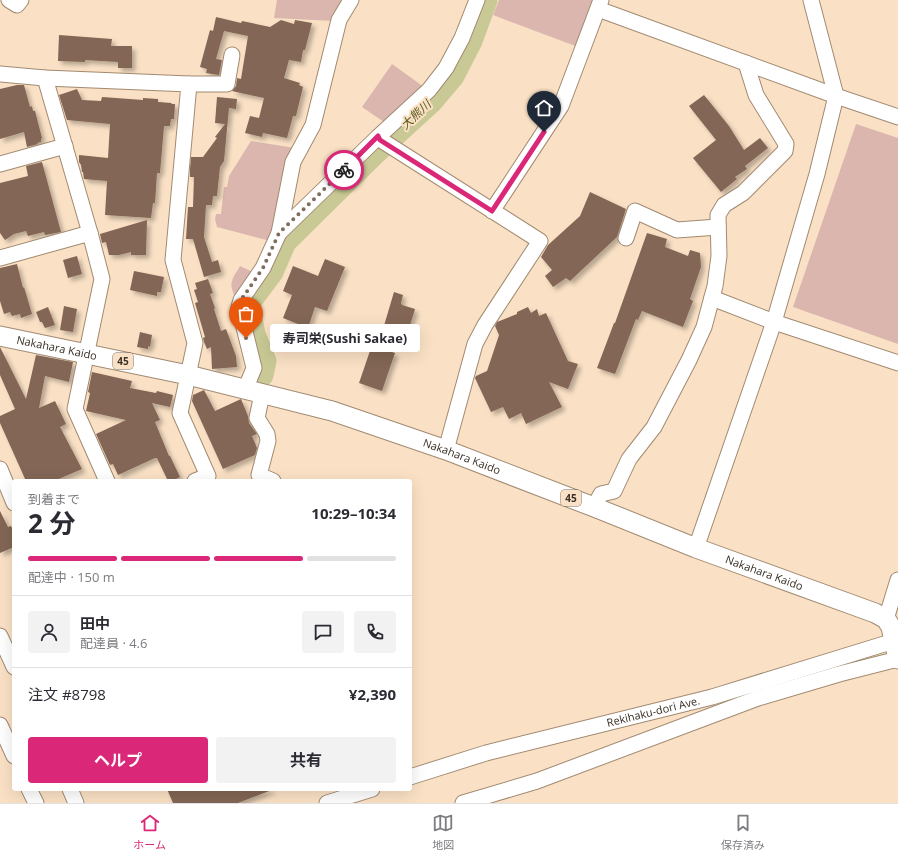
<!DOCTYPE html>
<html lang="ja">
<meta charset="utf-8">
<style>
:root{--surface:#fff;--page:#f2f2f3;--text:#2b2b33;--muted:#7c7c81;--line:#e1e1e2;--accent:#db2777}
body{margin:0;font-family:"Open Sans","Noto Sans JP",sans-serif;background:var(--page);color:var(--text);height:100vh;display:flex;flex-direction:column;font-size:15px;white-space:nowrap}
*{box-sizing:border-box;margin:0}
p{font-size:13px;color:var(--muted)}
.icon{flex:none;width:22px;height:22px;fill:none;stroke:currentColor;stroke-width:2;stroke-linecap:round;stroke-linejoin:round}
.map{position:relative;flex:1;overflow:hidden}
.panel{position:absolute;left:12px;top:479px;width:400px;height:312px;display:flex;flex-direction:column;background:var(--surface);border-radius:4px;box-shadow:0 4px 16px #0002}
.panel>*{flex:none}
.pin{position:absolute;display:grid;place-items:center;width:34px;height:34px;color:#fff;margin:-41px -17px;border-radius:50% 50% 50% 0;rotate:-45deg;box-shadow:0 0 4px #0007}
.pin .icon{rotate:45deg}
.courier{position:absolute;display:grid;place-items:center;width:40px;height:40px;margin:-20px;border:3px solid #db2777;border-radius:50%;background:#fff;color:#222;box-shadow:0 1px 5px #0007}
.bubble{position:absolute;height:28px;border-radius:4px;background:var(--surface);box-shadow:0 4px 16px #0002;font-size:13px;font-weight:700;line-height:28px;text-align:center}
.summary em{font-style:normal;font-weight:700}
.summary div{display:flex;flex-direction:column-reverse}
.summary{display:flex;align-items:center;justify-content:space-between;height:68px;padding:0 16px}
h1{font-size:26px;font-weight:700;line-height:30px}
.bar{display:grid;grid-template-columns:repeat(4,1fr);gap:6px 4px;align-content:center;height:48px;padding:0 16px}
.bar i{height:5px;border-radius:3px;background:var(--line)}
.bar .current{background:var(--accent)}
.bar p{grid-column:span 4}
.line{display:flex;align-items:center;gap:10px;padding:0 16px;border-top:1px solid var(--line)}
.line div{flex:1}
.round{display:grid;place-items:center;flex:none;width:42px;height:42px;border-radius:4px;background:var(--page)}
.action{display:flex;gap:8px;margin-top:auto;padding:8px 16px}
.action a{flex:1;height:46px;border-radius:4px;background:var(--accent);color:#fff;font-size:16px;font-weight:700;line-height:46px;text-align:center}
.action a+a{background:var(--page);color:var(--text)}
.tabs{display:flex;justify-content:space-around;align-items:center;height:56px;border-top:1px solid var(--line);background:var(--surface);font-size:11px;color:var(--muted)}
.tabs a{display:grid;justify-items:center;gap:2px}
.tabs .current{color:var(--accent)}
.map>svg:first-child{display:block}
</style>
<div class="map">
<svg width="898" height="803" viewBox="0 0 898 803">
<defs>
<filter id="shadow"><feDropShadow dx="3.5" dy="3.5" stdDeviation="2" flood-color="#0004"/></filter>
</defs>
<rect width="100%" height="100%" fill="#fae1c5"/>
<!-- green -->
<path fill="#dbb6ae" d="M277 0H342L336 10 333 21 274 18Z
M499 0H595L578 47 493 15Z
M392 64 424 87 384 122 362 107Z
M856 124 898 138V344L793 307Z
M251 141 295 148 270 241 217 227 215 219 216 214H221L224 187H227L229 176Z
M240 266 255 273 235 297C228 282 232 280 240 266Z"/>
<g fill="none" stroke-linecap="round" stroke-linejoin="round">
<!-- river -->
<path stroke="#c9c995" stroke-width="23" d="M262 375 265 361 254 334 248 304 272 272 285 242 373 155 431 102 453 76 471 41 486 0"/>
</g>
<!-- building -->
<path fill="#836655" filter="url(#shadow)" d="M216 17 241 23 242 21 270 27 281 20 294 24 295 20 312 23 305 50H303L301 62 289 60 284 78 300 83 299 85 303 87 296 116H293L287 138 263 133 262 137 245 133 250 116 259 118 264 98 232 91 236 86 237 78 241 79 248 36 224 31 216 59 222 60 219 75 206 73 207 69 200 67 210 30 213 31Z
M59 35 112 39 111 46H132V68H118V62L85 60V62L58 61Z
M17 85H24L30 107 32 106 33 111H35L42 138 41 139V142L37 143 38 144 27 147 24 132 0 139V89Z
M77 89 82 100 101 101 102 97 143 100V98L158 99V102L172 103 171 104H175L174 119H171L170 126H164L160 173H157L155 203H153L151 218 105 215 107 181 84 179 83 172H82L81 165 79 162V155L108 158 110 124 67 120 59 95Z
M704 95 729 126 744 150 760 138 768 148 745 166 747 169 735 177 737 179 721 192 693 158 716 140 689 106Z
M217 97 237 99 236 109 229 108 224 161 220 167 217 196H213L212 205H206L204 237 212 262 218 260 221 272 204 277 193 239H186L188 207H193L194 177H190V169L191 157H203L217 138 215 137 225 124 215 123Z
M42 162 61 232 45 235 44 232 28 236 26 231 14 234 5 240 0 233V183L28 176 26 166Z
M590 192 626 209 617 237 570 281 566 278 553 287 545 276 552 270 541 257 548 245 580 216Z
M147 220 146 255H131V252L119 255H109L106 242 102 243 100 234Z
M647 233 667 239 665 247 688 256 690 250 700 253 701 267 690 299 693 301 683 327 642 311 638 320 636 319 615 374 597 368 614 323H615Z
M77 256 82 274 68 278 63 260Z
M325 259 345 267 327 311 315 307 308 328 283 318 292 295 283 291 293 266 318 276Z
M17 264 23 288 24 287 32 314 21 318 20 314 12 316 10 312 4 314 0 301V268Z
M134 271 164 277 161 292H157V296L130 290Z
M208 279 213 293 210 294 215 308 214 309 221 331 226 329 236 356 237 367 212 369 211 347 207 349 204 342 203 338 205 337 195 303 198 302 194 290 197 289 195 283Z
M394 292 403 295 401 303 402 305 415 309 407 335 383 329Z
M64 306 77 309 73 332 60 330Z
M48 307 55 325 45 328 42 322H40L36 312Z
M528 307 531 313 537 309 539 316 546 313 568 361 578 364 568 389 549 382 562 407 526 424 521 413 509 419 503 407 491 412 475 378 476 376 487 371 499 335 495 326 497 322 517 314V312Z
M140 332 152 335 150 347 148 346V349L137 347Z
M372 345 395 353 382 391 359 383Z
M0 347 26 399 36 355 73 362 69 382 45 376 39 408 55 401 66 424 60 427 82 469 54 481H26L0 423V416L15 409 0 375Z
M92 372 132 381 130 388 156 393 157 391 173 395 170 407 152 403 160 420 155 422 169 456H170L180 477 172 481H168L157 458H155L118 475 113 464 110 465 96 434 126 420 86 411 90 393 88 392Z
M204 390 215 411 241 399 248 416 249 423 257 434 252 436 257 448 255 455 223 469 192 401 193 395Z
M0 511 8 527 11 526 14 532V547L0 553Z
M167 789H272V790L238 803H173Z"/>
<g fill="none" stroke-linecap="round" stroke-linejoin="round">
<!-- minor casing -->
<g stroke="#a18a71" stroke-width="17">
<g id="minor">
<path d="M9 0 17 5 21 0"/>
<path d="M598 9 836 96 898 117"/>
<path d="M0 74 45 78 189 84 173 260 195 343 180 413 208 476 195 481"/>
<path d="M45 78 90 233 102 279 75 409 107 481"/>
<path d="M189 84H227L232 55"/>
<path d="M378 137 381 140 540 241 485 325 475 344 446 450"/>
<path d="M0 164 65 146"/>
<path d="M492 211 561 106 601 0"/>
<path d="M279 233 378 137 429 90 446 68 462 38 477 0"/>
<path d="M626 238 635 211 677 230 718 227"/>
<path d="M0 258 90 233"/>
<path d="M712 298 774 322 898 363"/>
<path d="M245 390 254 368 239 307 241 300 263 268 279 233 293 162 313 125 339 20 351 0"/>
<path d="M262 394 257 418 267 434 268 441 259 475 273 481"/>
<path d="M0 469 14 503"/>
<path d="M594 507 601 494 614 491 629 459 654 427 689 360 704 327 715 286 719 256 718 215 724 205 743 193 785 151 786 144 756 95 746 63"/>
<path d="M696 548 774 322 817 174 836 96 811 0"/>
<path d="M886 619 898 580"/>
<path d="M0 636 14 667"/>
<path d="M0 725 14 756"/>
<path id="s1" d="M410 777 486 753 712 697 894 641"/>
<path d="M29 789 36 803"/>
<path d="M70 789 76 803"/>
<path d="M327 803 372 789"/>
<path d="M463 803 537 781 758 698 839 674 898 659"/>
</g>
</g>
<!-- major casing -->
<g stroke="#a18a71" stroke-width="21">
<g id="major">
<path id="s2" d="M0 336 188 375 332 411 446 450 594 507 696 548 875 613 886 619 891 627 898 659"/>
</g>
</g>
<!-- minor -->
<use href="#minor" stroke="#fff" stroke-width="15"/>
<!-- major -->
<use href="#major" stroke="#fff" stroke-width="19"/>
</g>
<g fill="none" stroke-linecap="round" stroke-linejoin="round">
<!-- done -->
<path stroke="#7d6e5e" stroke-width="4" stroke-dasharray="0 7.2" d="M246 338 238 307 241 300 263 268 279 233 344 170"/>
<!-- route -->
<path stroke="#db2777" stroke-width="5" d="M344 170 378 136 380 140 492 211 544 132"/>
</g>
<g text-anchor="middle" stroke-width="4" stroke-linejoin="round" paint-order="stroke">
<!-- shield labels -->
<g fill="#fae1c5" stroke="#746556" stroke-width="1">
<rect x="113" y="353" width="20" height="16" rx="3"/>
<rect x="561" y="490" width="20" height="16" rx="3"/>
</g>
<g font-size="10" font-weight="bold" fill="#3a3026">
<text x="123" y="365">45</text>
<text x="571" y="502">45</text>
</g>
<!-- street labels -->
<g font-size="11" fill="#3a3026" stroke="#fae1c5">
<text dy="4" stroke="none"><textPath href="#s2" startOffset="58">Nakahara Kaido</textPath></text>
<text dy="4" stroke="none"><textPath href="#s2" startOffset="478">Nakahara Kaido</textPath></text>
<text dy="4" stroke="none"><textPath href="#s2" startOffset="802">Nakahara Kaido</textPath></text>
<text dy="4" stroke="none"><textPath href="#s1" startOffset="252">Rekihaku-dori Ave.</textPath></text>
</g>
<!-- water labels -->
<g font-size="12" font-style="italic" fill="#5a591e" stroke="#fae1c5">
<text transform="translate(416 115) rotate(-43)" y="4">大熊川</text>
</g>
</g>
</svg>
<div class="pin" style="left:246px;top:338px;background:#ea580c"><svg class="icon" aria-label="bag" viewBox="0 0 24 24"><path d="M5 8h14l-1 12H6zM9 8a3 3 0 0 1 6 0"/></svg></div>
<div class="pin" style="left:544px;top:132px;background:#1f2937"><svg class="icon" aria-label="home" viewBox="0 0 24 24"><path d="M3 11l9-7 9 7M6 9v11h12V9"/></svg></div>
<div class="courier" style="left:344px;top:170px"><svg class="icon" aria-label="bike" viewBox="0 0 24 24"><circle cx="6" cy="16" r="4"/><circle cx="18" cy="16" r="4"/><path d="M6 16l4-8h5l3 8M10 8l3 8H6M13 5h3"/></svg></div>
<div class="bubble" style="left:270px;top:324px;width:150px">寿司栄(Sushi Sakae)</div>
<section class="panel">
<div class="summary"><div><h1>2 分</h1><p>到着まで</p></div><em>10:29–10:34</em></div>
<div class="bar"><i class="current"></i><i class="current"></i><i class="current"></i><i></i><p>配達中 · 150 m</p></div>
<div class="line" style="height:72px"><a class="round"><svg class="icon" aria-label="person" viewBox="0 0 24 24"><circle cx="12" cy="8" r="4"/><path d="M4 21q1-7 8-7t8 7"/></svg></a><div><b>田中</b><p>配達員 · 4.6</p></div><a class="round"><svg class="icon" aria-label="chat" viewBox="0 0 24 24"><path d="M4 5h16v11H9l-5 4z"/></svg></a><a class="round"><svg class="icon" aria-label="phone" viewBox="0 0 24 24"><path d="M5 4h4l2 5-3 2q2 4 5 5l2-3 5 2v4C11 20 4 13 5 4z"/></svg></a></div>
<div class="line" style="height:52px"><div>注文 #8798</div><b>¥2,390</b></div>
<div class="action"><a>ヘルプ</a><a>共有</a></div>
</section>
</div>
<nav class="tabs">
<a class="current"><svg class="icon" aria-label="home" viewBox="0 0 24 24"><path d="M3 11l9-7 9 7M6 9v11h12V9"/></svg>ホーム</a>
<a><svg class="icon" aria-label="map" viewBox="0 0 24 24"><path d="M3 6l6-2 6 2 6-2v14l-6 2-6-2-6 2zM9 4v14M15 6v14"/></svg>地図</a>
<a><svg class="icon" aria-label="saved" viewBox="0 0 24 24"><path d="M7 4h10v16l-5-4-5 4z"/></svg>保存済み</a>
</nav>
